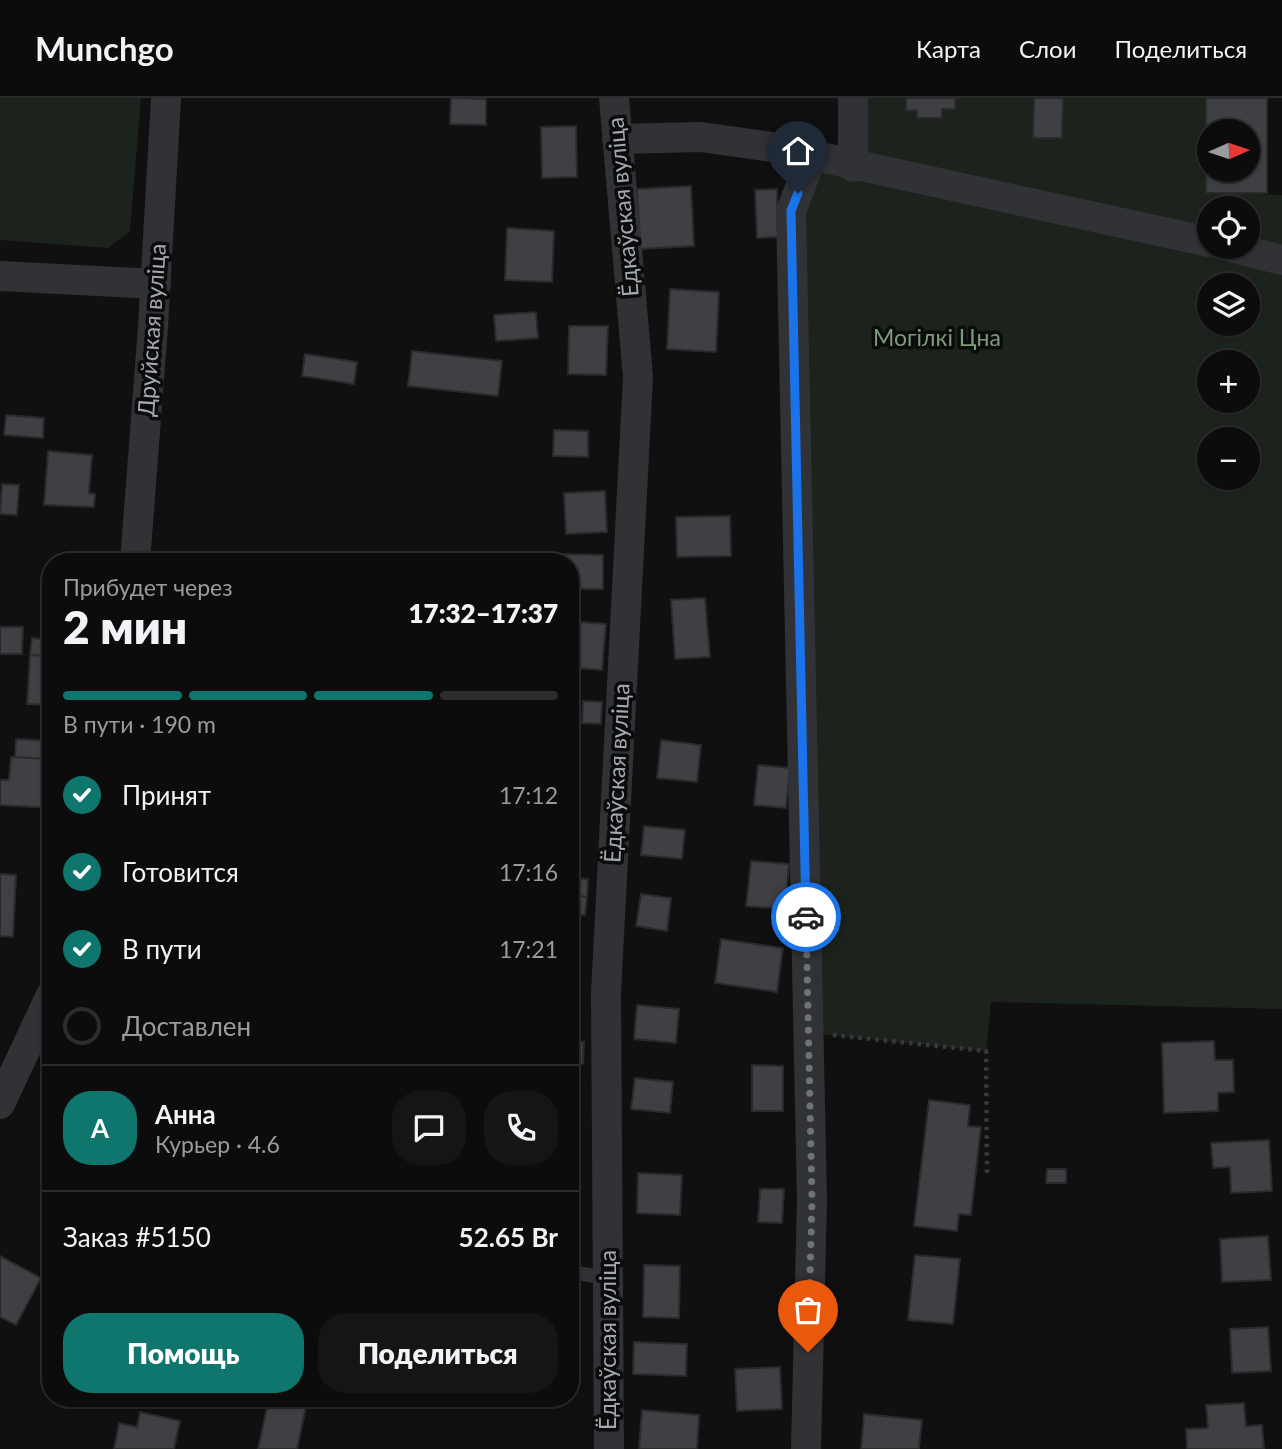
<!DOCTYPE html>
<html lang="ru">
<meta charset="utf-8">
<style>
:root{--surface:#0c0c0d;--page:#151516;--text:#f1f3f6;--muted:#9a9b9d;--line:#2c2c2e;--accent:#0f766e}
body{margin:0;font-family:Lato,sans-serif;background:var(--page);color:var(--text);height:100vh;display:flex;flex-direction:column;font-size:26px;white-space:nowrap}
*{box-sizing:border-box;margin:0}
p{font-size:23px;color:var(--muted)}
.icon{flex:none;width:38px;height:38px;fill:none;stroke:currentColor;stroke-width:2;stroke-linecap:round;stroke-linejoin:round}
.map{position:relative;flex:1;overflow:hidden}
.sheet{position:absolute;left:42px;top:455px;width:537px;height:854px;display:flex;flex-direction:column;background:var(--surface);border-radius:28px;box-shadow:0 2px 5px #0004,0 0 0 2px var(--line)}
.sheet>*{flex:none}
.needle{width:46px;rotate:87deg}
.tools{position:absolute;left:1197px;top:21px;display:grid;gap:14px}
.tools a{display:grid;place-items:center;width:63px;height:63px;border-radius:50%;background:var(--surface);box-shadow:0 2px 5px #0004,0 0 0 2px var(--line);font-size:35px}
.pin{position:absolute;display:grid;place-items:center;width:60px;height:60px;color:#fff;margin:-72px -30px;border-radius:50% 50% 50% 0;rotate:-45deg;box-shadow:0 0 7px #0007}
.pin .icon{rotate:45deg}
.courier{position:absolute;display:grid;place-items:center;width:70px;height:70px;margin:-35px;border:5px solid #1a73e8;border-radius:50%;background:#fff;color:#222;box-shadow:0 2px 9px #0007}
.head em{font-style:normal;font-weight:800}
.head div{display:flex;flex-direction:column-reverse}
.head{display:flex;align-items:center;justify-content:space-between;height:119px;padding:0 21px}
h1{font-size:46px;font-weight:800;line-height:52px}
.bar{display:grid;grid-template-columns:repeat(4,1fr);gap:10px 7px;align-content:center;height:84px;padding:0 21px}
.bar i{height:9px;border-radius:5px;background:var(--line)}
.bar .active{background:var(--accent)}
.bar p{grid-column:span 4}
.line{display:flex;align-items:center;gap:18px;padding:0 21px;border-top:2px solid var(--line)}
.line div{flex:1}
.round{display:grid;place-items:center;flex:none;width:74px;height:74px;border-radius:28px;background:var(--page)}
ol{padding:0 21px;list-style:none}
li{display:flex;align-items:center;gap:21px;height:77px}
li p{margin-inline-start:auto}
li .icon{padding:7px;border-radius:50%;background:var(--accent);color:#fff;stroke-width:4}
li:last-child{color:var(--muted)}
li i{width:38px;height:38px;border:4px solid var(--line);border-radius:50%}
.cta{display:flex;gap:14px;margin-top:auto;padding:14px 21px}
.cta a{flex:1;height:80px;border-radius:28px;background:var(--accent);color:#fff;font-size:28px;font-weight:800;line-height:80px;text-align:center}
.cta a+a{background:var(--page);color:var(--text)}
header{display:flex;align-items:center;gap:42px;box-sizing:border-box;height:98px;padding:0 35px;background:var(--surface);border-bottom:2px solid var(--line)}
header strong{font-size:33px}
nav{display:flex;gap:38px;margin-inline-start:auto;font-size:24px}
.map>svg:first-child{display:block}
</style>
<header>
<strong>Munchgo</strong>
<nav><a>Карта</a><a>Слои</a><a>Поделиться</a></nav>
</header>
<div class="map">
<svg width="1282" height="1351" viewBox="0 0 1282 1351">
<rect width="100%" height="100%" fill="#101011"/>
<!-- green -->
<path fill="#1c231d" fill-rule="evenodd" d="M0 0H141L130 133 108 150 0 142Z
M853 0H1206L1207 95 1282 97V162L1248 149V110H1209V144L1282 165V911L991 904 986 953 808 935 791 113 812 58 852 68ZM1209 187H1248V226H1209ZM1209 264H1248V303H1209ZM1209 341H1248V380H1209Z"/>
<!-- building -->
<path fill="#3f4044" stroke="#2a2a2d" stroke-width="2" fill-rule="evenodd" d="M451 0 486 1V27L450 26Z
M906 0H960H955V11H942V20H917V12L906 13Z
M1034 0H1063L1062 40H1033Z
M1206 0H1267V95H1206ZM1209 33H1248V72H1209Z
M576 28 577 79 542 80 541 29Z
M691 88 694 148 640 151 637 91Z
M777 91 778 139 757 140 755 92Z
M507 130 554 133 552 184 505 182Z
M670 191 719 194 716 254 667 251Z
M536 214 538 240 496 243 494 217Z
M569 228H608L606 277 568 276Z
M412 253 502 263 498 298 408 288Z
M305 256 357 264 354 286 302 278Z
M6 317 44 320 43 340 4 337Z
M554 332 588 333V359L553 358Z
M48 353 92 357 89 395 95 396 94 409 44 407Z
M2 386 19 387 17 417 0 416Z
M605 393 607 434 566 436 564 395Z
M730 418 731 458 677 459 676 419Z
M564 456 603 457V491H570V464H564Z
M705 500 710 559 675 561 671 502Z
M580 524 606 526 602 572 577 570Z
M0 529H23L22 556H0Z
M32 540 51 542V558L30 557Z
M30 557 51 558V607L27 606Z
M570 578 578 579 575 615 570 614Z
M583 603 602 604 601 626 582 625Z
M16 641 49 643 48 661 15 659Z
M661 642 701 647 697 684 657 680Z
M11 659 51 661 50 710 0 707V682H9Z
M758 667 790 670 786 710 754 707Z
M644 728 685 732 682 761 641 757Z
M751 763 789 766 785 811 746 808Z
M0 776 16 777 13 839 0 838Z
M570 780 588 781 587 799 570 797Z
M641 796 671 800 667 833 636 828Z
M570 797 587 799 585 817 570 816Z
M721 841 783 850 777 894 715 885Z
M637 907 679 911 676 945 634 941Z
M1214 943 1215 962H1233L1234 994 1218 995V1013L1164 1015 1162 945Z
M570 944H584L583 966H570Z
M752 967 783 968V1013H752Z
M635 980 673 984 670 1015 631 1011Z
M929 1002 970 1007 968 1028 981 1029 971 1117 959 1116 957 1133 914 1128Z
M1269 1042 1272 1093 1231 1095 1230 1069 1213 1070 1211 1045Z
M1047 1071H1066V1085H1046Z
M638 1075 682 1077 680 1117 637 1115Z
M760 1091H784L782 1125 758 1124Z
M1268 1138 1271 1182 1222 1184 1220 1141Z
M915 1157 960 1161 953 1226 908 1222Z
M0 1158 41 1180 16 1227 0 1219Z
M644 1167 680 1168 679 1220 643 1219Z
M1268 1229 1271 1273 1232 1275 1230 1231Z
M570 1233H578L574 1276H570Z
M634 1244 687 1246 686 1278 633 1276Z
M780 1269 782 1311 737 1313 735 1271Z
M269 1300H308L297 1351H258Z
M1244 1305 1246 1328 1262 1327 1264 1351H1187L1186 1331 1208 1330 1206 1307Z
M642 1312 699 1317 697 1351H639Z
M140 1314 180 1323 174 1351H114L119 1325 137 1329Z
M864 1316 922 1322 919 1351H861Z"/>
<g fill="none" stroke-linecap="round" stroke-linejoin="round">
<!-- path -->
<path stroke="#37393d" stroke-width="4.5" stroke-dasharray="3.5 5" stroke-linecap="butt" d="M833 937 986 953 987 1076"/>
<!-- service -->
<path stroke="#313236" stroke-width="14" d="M570 1174 608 1180"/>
<!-- minor -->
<path stroke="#313236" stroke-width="30" d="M617 41 701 39 779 50 1209 144
M853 69V0
M1230 149 1282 162
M0 178 156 186
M135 464 153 229 166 0
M0 1006 51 897
M609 1351 606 895 638 279 614 0
M806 1351 812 1102 791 113 812 58"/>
</g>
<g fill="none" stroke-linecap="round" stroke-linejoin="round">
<!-- done -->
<path stroke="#6f7379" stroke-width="7" stroke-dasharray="0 12.6" d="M806 819 812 1102 808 1254"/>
<!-- route -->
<path stroke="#1a73e8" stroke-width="9" d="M798 95 791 113 806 819"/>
</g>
<g text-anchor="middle" stroke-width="7" stroke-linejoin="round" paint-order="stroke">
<!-- street labels -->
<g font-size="23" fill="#a2a8b1" stroke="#0b0b0c">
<text transform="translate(623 109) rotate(-95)" y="8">Ёдкаўская вуліца</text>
<text transform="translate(152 232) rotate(-86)" y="8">Друйская вуліца</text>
<text transform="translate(617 675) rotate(-87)" y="8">Ёдкаўская вуліца</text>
<text transform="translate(608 1242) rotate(-90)" y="8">Ёдкаўская вуліца</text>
</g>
<!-- park labels -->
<g font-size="23" fill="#7a9c79" stroke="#0b0b0c">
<text x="937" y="248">Могілкі Цна</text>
</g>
</g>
</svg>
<div class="tools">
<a><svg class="needle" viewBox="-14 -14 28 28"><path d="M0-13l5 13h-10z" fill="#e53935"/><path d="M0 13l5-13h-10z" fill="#9a9b9d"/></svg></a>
<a><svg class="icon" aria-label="locate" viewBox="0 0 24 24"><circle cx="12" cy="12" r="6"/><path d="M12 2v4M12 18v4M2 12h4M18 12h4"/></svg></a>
<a><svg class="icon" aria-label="layers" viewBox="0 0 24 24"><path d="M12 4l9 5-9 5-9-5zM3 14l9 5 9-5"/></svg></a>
<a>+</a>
<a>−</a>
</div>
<div class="pin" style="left:808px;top:1254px;background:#ea580c"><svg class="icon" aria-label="bag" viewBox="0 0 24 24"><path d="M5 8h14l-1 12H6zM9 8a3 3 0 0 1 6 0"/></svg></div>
<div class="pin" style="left:798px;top:95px;background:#1f2937"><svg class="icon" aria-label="home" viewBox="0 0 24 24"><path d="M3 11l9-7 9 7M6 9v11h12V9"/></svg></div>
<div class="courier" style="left:806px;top:819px"><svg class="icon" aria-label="car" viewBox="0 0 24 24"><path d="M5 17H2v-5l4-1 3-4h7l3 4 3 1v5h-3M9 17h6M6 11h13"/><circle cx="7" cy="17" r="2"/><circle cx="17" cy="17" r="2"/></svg></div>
<section class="sheet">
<div class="head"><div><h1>2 мин</h1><p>Прибудет через</p></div><em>17:32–17:37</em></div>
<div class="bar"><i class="active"></i><i class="active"></i><i class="active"></i><i></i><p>В пути · 190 m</p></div>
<ol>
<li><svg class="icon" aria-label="check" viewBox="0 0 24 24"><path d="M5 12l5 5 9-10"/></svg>Принят<p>17:12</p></li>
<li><svg class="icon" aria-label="check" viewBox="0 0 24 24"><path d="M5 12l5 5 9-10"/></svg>Готовится<p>17:16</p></li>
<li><svg class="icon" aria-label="check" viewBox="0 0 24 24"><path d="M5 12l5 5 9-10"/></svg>В пути<p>17:21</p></li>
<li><i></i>Доставлен</li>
</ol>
<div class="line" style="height:126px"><b class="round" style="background:var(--accent);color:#fff">А</b><div><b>Анна</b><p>Курьер · 4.6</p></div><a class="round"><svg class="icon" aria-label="chat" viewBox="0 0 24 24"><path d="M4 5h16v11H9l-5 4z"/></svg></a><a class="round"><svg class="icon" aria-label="phone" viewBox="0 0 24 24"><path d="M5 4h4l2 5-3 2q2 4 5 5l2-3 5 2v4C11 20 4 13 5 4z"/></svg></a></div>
<div class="line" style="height:91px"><div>Заказ #5150</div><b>52.65 Br</b></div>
<div class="cta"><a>Помощь</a><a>Поделиться</a></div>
</section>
</div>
